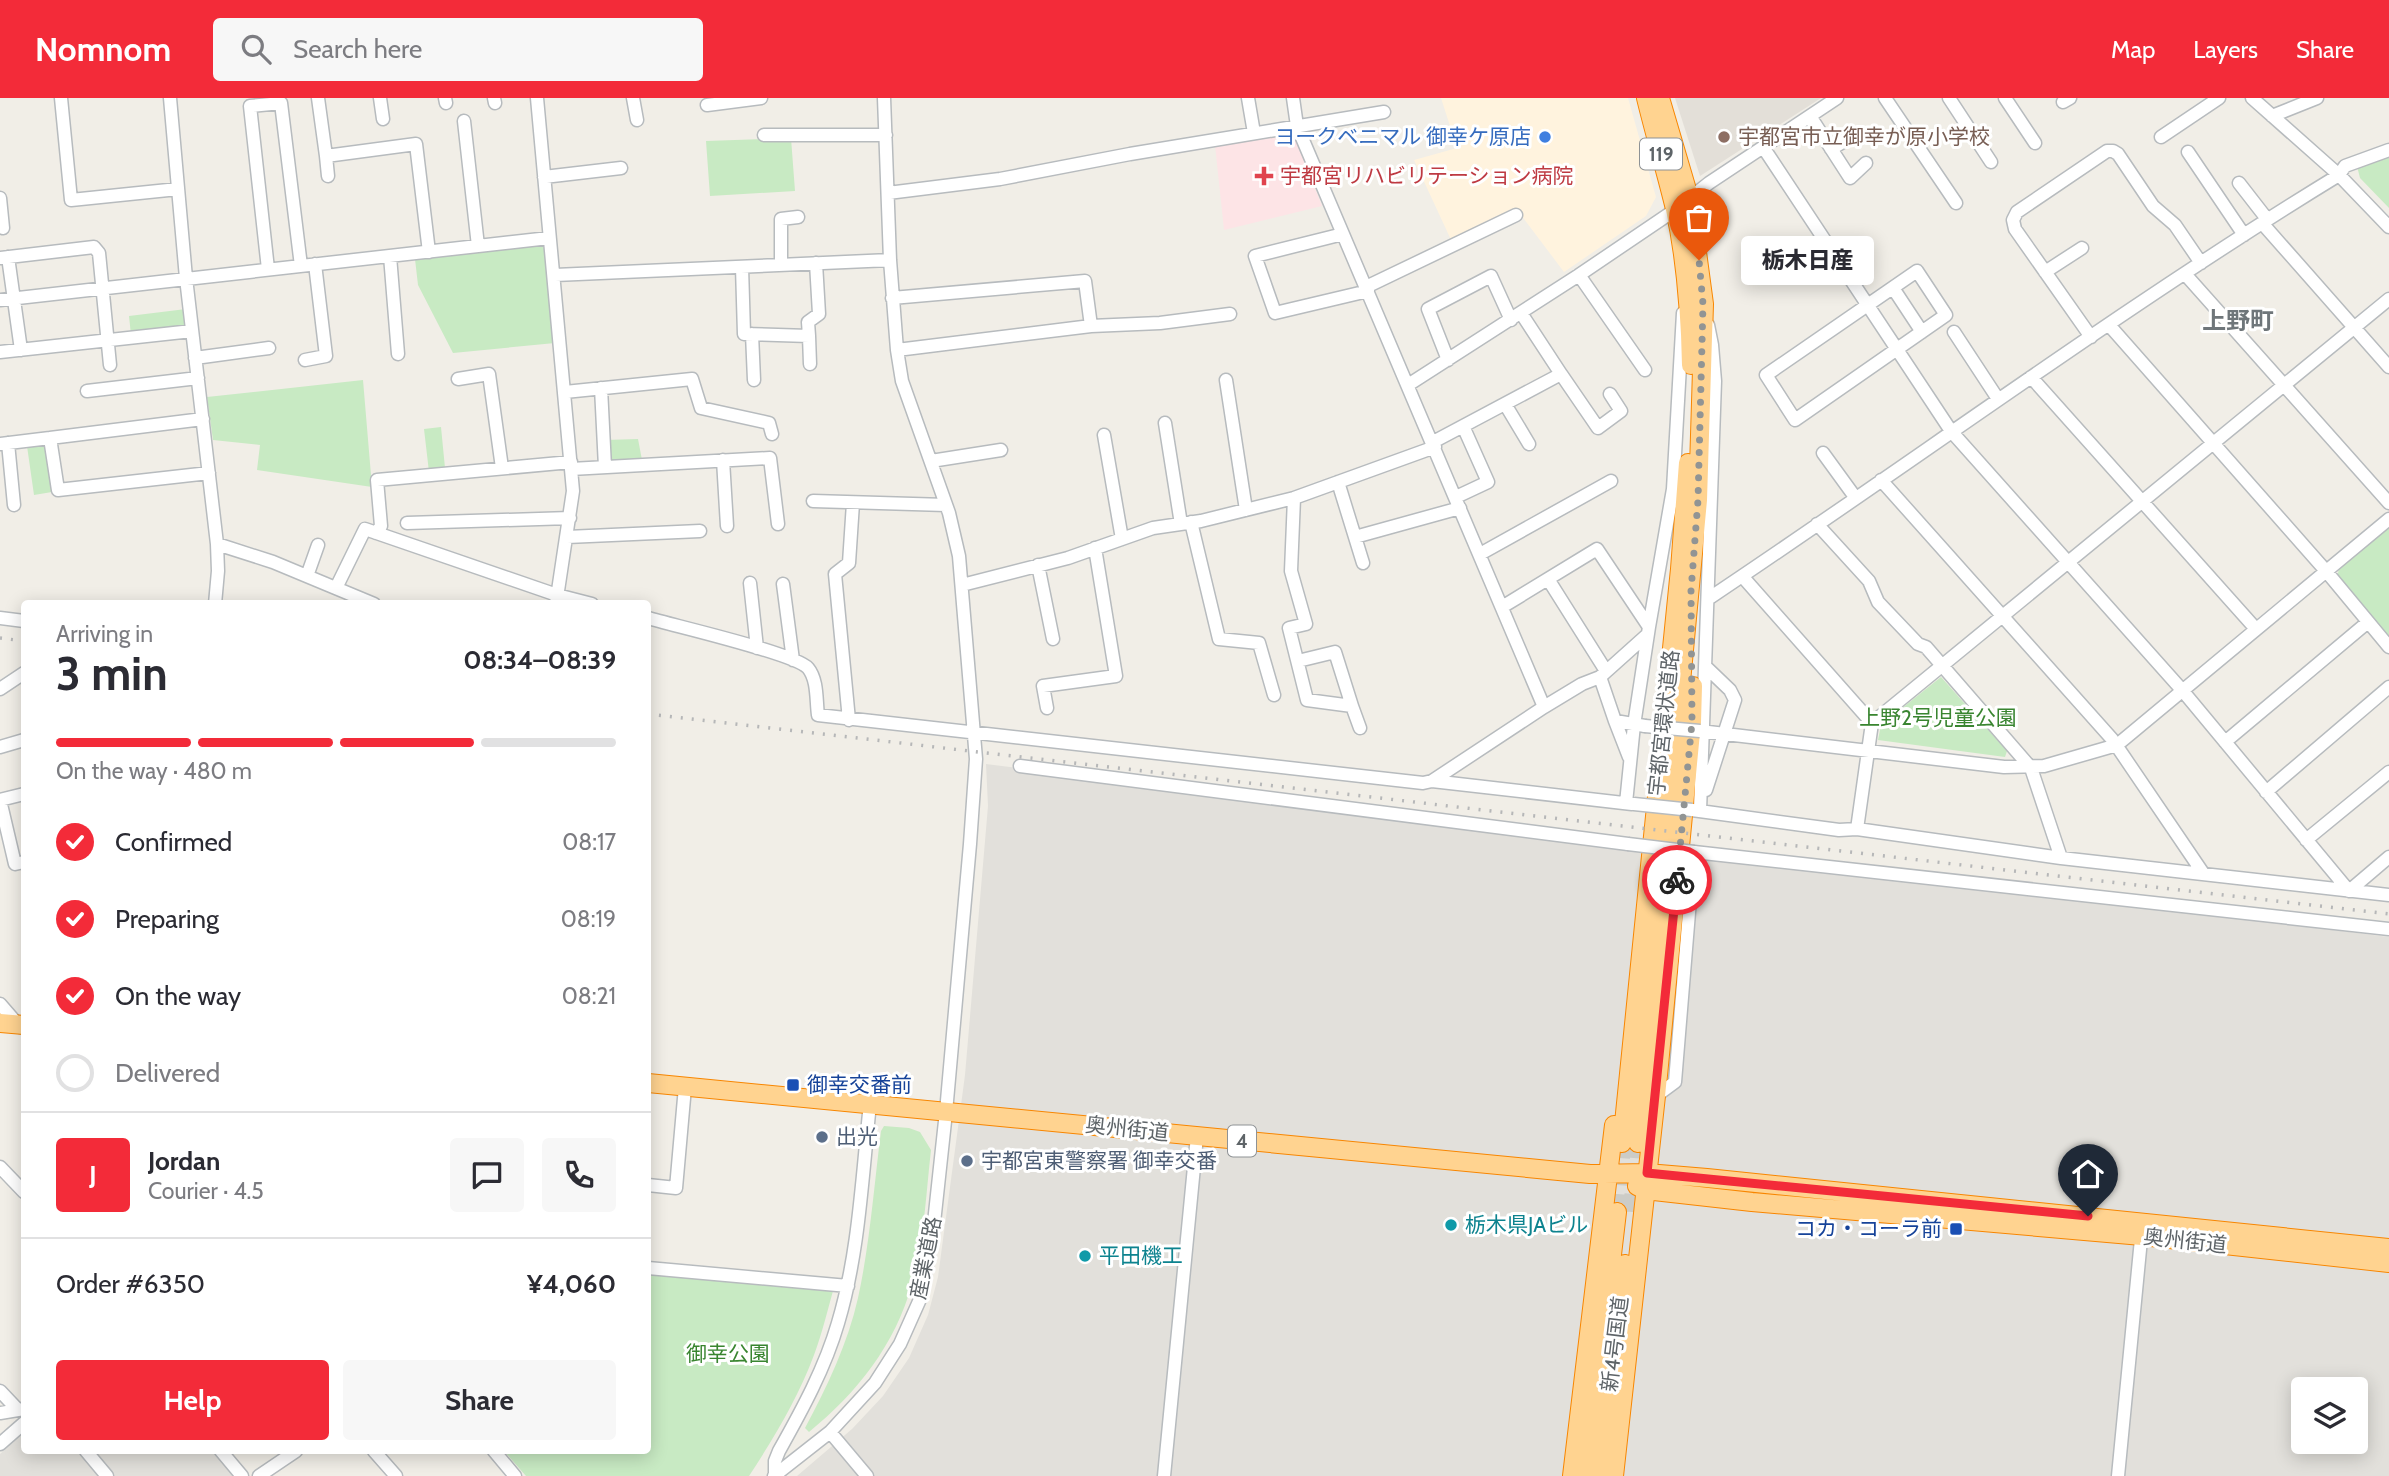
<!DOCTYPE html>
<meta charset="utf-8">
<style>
:root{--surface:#fff;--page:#f7f7f7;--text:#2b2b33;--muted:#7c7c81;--line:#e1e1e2;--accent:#f32b39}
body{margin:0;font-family:Cabin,"Noto Sans JP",sans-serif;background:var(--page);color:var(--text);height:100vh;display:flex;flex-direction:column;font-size:26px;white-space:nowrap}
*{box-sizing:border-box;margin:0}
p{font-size:23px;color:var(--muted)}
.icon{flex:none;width:38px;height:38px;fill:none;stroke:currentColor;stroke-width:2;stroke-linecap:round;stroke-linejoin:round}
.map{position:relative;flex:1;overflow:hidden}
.details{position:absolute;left:21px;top:502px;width:630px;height:854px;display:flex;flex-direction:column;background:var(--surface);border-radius:7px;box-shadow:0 4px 18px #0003}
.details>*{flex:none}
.buttons{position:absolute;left:2291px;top:1279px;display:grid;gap:14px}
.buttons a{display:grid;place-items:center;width:77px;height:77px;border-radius:7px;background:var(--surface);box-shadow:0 4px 18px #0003;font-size:35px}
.pin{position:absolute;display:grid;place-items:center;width:60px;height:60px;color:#fff;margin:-72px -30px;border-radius:50% 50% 50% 0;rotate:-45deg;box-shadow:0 0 7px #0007}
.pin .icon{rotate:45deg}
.courier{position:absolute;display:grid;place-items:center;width:70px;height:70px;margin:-35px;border:5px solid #f32b39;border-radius:50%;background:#fff;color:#222;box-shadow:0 2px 9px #0007}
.bubble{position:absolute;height:49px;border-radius:7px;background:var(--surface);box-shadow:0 4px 18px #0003;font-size:23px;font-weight:800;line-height:49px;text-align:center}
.headline em{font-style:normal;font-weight:800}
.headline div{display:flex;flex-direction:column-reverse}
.headline{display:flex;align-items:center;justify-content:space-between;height:119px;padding:0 35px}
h1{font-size:46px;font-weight:800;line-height:52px}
.bar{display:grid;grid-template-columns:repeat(4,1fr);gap:10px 7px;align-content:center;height:84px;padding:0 35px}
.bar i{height:9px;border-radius:5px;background:var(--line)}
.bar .selected{background:var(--accent)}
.bar p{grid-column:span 4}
.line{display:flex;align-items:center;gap:18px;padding:0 35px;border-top:2px solid var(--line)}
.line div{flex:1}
.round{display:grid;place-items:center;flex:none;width:74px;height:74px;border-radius:7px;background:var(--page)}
ol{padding:0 35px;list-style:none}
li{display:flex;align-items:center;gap:21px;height:77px}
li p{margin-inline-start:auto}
li .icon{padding:7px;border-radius:50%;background:var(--accent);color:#fff;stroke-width:4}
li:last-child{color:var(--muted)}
li i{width:38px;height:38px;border:4px solid var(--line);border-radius:50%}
.button{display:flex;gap:14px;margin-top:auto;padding:14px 35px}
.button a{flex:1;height:80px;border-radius:7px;background:var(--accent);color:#fff;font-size:28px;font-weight:800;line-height:80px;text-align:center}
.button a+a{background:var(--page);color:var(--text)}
header{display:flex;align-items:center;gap:42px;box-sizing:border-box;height:98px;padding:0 35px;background:var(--accent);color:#fff}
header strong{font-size:33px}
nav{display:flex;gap:38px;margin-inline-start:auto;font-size:24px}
.search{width:490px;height:63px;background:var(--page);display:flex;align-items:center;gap:18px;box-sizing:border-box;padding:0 24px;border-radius:7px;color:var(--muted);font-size:26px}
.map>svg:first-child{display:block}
</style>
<header>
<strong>Nomnom</strong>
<div class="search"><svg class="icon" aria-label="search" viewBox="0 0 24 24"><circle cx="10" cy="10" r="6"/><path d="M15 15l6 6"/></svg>Search here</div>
<nav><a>Map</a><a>Layers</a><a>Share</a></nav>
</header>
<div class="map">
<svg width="2389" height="1378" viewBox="0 0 2389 1378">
<rect width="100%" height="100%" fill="#f1eee7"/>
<!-- commercial -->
<path fill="#fff3de" d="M1441 0H1628L1656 99 1646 118 1564 174 1518 113 1452 144 1414 62 1457 50Z"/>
<!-- industrial -->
<path fill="#e2e0db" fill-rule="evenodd" d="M986 666 2389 839V1378H797L852 1331 883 1298 909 1260 928 1217 938 1179 965 977 988 708ZM2303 1292H2356V1344H2303Z
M24 1335V1353H214L235 1378H0V1356Z"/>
<!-- education -->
<path fill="#e3dfd8" d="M1675 0H1821L1700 78Z"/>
<!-- medical -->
<path fill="#fde4e6" d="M1294 37 1322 108 1224 132 1215 47Z"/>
<!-- green -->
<path fill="#c8eac3" d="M791 40 795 93 710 98 706 43Z
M2389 58V110L2360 80 2357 68Z
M541 146 547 156 555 245 453 255 418 187 415 161Z
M186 211 187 231 131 237 129 218Z
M363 282 372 389 257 372 260 347 213 342 207 299Z
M441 329 445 370 429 374 424 331Z
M638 341 642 362 606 365 605 342Z
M42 346 46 349 52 394 34 397 27 348Z
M2389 428V542L2337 479 2339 471Z
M1941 579 2007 653 2005 659 1878 642 1881 627Z
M884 1028 909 1030 920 1034 931 1052C926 1096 924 1143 912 1186 895 1247 857 1295 809 1334L805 1330C827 1289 848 1245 858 1200 870 1145 874 1088 881 1033Z
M648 1170 824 1183 833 1193C827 1214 822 1236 814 1257 798 1300 774 1340 749 1378H526L504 1353H648Z"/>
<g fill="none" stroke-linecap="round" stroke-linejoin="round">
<!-- highway-tunnel -->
<path stroke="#ccccc7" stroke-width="18" stroke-dasharray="18 9" stroke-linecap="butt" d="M1617 1114 1622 1045
M1632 1114 1638 1045"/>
<!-- minor casing -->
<g stroke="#b7bbbe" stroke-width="15">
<path id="minor" d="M61 0 71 102 178 91
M170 0 186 180 217 446 218 473 215 506
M318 0 326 58 416 46 429 154
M380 0 383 21
M445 0 446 5
M494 0 495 5
M537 0 573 393 556 506
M633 0 637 22
M1248 0 1254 35
M1293 0 1297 28 1544 609 1582 586 1600 579 1615 623 1645 628
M1885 0 1956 105
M1949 0 1991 64
M2005 0 2035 45
M2252 0 2339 77 2389 129
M2063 4 2070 0
M707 7 761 0
M1810 18 1850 80 1866 65
M2272 18 2317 0
M464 23 478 148
M764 37H886
M2161 39 2219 0
M1763 49 1951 333 2182 592 2349 793
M1831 51 1851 39
M2188 54 2244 137
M326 58 328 78
M544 79 621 70
M2239 85 2267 121
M888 95 1000 81 1130 56 1384 14
M0 100 3 130
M2262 125 2389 269
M1343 136 1255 158 1275 215 1368 193
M390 158 398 256
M8 159 21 252
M0 160 94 149 99 155 110 267
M781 167V121L798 119
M742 169 744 236 809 238 808 224 819 216 816 165
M268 171 250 8 281 5 301 168
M1917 173 1946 217 1795 322 1766 277Z
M2045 174 2082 150
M2185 176 2389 405
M555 177 890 162
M1579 177 1645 272
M1366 189 1516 117
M1893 190 1922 234
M892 200 1085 183 1091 228
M0 202 549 140
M2109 227 2326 473 2389 549
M1954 234 1998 301
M752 236 754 282
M809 238 810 266
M2091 239 2015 131 2013 122 2017 114 2107 53H2113L2118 56 2153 108 2175 127 2201 165
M897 252 1091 228 1160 225 1230 216
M0 254 192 233
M195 260 269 250
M305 262 326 258 315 166
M1448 262 1428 211 1491 178 1511 222
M1561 276 1598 330 1621 313 1610 296
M2031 279 2256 531
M458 281 489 276 502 370
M1226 282 1246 412
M1408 287 1579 177 1675 112 1709 85 1837 0
M601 290 605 369
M87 293 198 280
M565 294 692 281 701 310 769 325 772 336
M1505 306 1529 346
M1165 325 1181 426
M1104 337 1122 441
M50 340 203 321
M1433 344 1561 276 1521 215
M8 345 14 407
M0 346 50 340 58 392 209 375
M1823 355 1855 399
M723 362 727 428
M931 363 1001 352
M571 371 770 360 778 426
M1881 382 2112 641 2203 775
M1338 384 1363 465
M1456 399 1488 384 1463 328
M1294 400 1291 473 1306 526 1289 530 1307 602 1352 608 1360 630
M813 403 946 407
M1191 424 1219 541 1259 545 1274 597
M407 425 570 420
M1817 426 1869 483 1878 504 1918 546 1926 549 2031 670 2061 760
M376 435 381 428 377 382 571 364
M567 439 700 433
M1355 439 1460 410
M217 446 273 464 374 506
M1480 456 1611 383
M1038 467 1053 541
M307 478 318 447
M1742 478 1872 625
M1548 481 1606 573
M750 485 757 550
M783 486 793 562
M962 487 1068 460 1153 430 1201 423 1294 400 1435 349
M336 490 365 431 557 497 592 506
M1708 501C1919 360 2123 209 2339 77L2345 68 2389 52
M1502 509 1597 451 1649 529
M0 520 24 523
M648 520C675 528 794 555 808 570 818 582 816 603 818 617L1423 685 1432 683
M1298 563 1335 554 1352 608
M1706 569 1730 592 1735 602 1706 692
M1600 579 1648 536
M0 591 24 575
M1544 609 1432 683 1632 706
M1047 610 1043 588 1116 578 1095 450
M849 622 835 476 849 465 853 405
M1615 623 1629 659
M1700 633 2004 669 2044 668 2117 647 2389 421
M2225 644 2368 524
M0 649 24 642
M1020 668 1628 746
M2266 694 2389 589
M0 702 15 766 24 764
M0 702 24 696
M1626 705 1634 627 1649 529 1673 391 1683 215
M1692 712 1839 732 1857 731 2061 760 2389 797
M1700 713 1715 283 1712 247 1708 227
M1857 731 1872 625 2389 201
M2306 742 2389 674
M2349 793 2389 759
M0 906 20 929
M1656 998 1675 984 1694 754 2389 831
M0 1069 24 1094
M648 1087 676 1090 685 989
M648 1170 848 1188
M0 1293 18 1312
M0 1315 24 1311
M830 1334 867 1378
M0 1346 24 1325
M86 1353 107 1378
M221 1353 242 1378
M374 1353 396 1378
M494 1353 515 1378
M259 1378 296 1353
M774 1378 830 1334 875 1285 900 1246 921 1199 933 1134 946 1014 970 746 976 661 959 458 949 415 902 283 897 252 890 162 884 0
M775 1378V1363L779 1353C802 1312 825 1270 838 1225 859 1155 862 1079 870 1006
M1164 1378 1197 1038
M2118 1378 2142 1131"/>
</g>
<!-- highway casing -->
<g stroke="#f88600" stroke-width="20">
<path id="highway" d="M1646 0C1655 37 1666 74 1675 111 1686 161 1690 215 1691 267
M0 925 24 927
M648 985 1590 1076 1647 1075 1707 1080 2389 1150
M1622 1045 1680 471 1688 365
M1638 1045 1698 402 1704 206 1690 102 1660 0
M1637 1088 1645 1092 1752 1104 2142 1138 2389 1165
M1572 1378 1614 1027
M1586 1378 1617 1114
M1599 1378 1625 1166
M1614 1378 1656 998 1692 624 1693 588"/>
</g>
<!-- minor -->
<use href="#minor" stroke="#fff" stroke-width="12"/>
<!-- highway -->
<use href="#highway" stroke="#ffd390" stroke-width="18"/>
<!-- rail -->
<path stroke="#b6b7b8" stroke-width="3.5" stroke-dasharray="2 9" stroke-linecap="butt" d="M0 540 24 543
M648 616 2389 816"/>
<!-- minor-bridge casing -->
<g stroke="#b7bbbe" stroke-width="15" stroke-linecap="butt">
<path id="minor-bridge" d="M1645 628 1700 633
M1634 706 1692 712
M1628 746 1694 754"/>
</g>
<!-- minor-bridge -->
<use href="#minor-bridge" stroke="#fff" stroke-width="12"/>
</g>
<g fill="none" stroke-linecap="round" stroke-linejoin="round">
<!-- done -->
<path stroke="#919494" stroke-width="7" stroke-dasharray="0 12.6" d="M1677 782 1692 624 1691 493 1698 402 1703 206 1699 162"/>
<!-- route -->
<path stroke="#f32b39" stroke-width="9" d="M1677 782 1647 1075 2088 1118"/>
</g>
<!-- markers -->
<circle fill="#3f7fe0" stroke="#fff" stroke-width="2.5" cx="1545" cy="39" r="7"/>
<circle fill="#8d6e63" stroke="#fff" stroke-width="2.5" cx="1724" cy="39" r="7"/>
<path fill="#e0444e" stroke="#fff" stroke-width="2.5" d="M1260.5 67.5h7v7h7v7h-7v7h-7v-7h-7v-7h7z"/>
<g fill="#1a4fb4" stroke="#fff" stroke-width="2.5">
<rect x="786" y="980" width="14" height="14" rx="3.5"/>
<rect x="1949" y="1124" width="14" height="14" rx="3.5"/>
</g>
<g fill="#5c6f8a" stroke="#fff" stroke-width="2.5">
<circle cx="822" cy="1039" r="7"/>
<circle cx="967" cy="1063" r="7"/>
</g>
<g fill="#0f9aa8" stroke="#fff" stroke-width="2.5">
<circle cx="1451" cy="1127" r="7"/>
<circle cx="1085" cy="1158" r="7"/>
</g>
<g text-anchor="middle" stroke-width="6" stroke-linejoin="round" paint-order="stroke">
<!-- shield labels -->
<g fill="#fff" stroke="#8e9295" stroke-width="2">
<rect x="1640" y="40.5" width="42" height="31" rx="5"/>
<rect x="1228" y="1027.5" width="28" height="31" rx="5"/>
</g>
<g font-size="19" font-weight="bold" fill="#5e6468">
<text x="1661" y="63">119</text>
<text x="1242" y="1050">4</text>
</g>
<!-- shop labels -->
<g font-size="21" fill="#366cbe" stroke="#fff" text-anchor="end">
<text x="1531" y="46">ヨークベニマル 御幸ケ原店</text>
</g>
<!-- education labels -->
<g font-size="21" fill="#785e54" stroke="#fff" text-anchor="start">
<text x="1738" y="46">宇都宮市立御幸が原小学校</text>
</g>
<!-- health labels -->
<g font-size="21" fill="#be3a42" stroke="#fff" text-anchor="start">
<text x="1280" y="85">宇都宮リハビリテーション病院</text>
</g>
<!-- park labels -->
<g font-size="21" fill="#398530" stroke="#fff">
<text x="1938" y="627">上野2号児童公園</text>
<text x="728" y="1263">御幸公園</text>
</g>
<!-- street labels -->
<g font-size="21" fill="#5e6468" stroke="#fff">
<text transform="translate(1664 625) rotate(-84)" y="7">宇都宮環状道路</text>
<text transform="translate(1127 1031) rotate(6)" y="7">奥州街道</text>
<text transform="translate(2185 1143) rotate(6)" y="7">奥州街道</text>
<text transform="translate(926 1160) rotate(-79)" y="7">産業道路</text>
<text transform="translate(1615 1246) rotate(-83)" y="7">新4号国道</text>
</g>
<!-- transit labels -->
<g font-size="21" fill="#164399" stroke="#fff" text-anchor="start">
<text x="807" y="994">御幸交番前</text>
<text x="1942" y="1138" text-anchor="end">コカ・コーラ前</text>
</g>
<!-- service labels -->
<g font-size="21" fill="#4e5e75" stroke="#fff" text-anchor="start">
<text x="836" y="1046">出光</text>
<text x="981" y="1070">宇都宮東警察署 御幸交番</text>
</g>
<!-- culture labels -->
<g font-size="21" fill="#0d838f" stroke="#fff" text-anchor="start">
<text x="1465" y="1134">栃木県JAビル</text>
<text x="1099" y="1165">平田機工</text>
</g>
<!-- quarter labels -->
<g font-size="24" font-weight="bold" fill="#6f767a" stroke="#fff">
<text x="2238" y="231">上野町</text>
</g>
</g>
</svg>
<div class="buttons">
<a><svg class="icon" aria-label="layers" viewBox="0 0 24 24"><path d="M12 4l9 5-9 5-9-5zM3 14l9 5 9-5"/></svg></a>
</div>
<div class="pin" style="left:1699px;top:162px;background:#ea580c"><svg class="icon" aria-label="bag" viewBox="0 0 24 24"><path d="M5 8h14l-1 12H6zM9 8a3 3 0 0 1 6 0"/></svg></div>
<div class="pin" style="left:2088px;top:1118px;background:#1f2937"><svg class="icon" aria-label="home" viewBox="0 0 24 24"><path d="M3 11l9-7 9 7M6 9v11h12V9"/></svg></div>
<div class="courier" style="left:1677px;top:782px"><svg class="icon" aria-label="bike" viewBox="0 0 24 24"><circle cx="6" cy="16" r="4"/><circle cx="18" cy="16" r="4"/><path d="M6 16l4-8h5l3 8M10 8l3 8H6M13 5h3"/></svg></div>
<div class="bubble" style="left:1741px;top:138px;width:133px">栃木日産</div>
<section class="details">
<div class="headline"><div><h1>3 min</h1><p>Arriving in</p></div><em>08:34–08:39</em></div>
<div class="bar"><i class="selected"></i><i class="selected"></i><i class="selected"></i><i></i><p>On the way · 480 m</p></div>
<ol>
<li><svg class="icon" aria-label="check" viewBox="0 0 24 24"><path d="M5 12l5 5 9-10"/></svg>Confirmed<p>08:17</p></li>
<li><svg class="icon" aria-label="check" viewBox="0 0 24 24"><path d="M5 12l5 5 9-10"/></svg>Preparing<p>08:19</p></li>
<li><svg class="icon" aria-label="check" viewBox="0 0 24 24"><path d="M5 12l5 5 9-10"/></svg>On the way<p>08:21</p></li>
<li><i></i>Delivered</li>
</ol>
<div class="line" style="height:126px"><b class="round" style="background:var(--accent);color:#fff">J</b><div><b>Jordan</b><p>Courier · 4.5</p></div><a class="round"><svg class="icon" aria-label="chat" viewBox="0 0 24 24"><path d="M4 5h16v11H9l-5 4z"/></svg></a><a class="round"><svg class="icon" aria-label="phone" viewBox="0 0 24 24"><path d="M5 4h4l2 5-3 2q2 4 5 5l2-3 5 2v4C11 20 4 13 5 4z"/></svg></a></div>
<div class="line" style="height:91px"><div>Order #6350</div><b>¥4,060</b></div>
<div class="button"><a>Help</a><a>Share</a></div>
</section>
</div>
